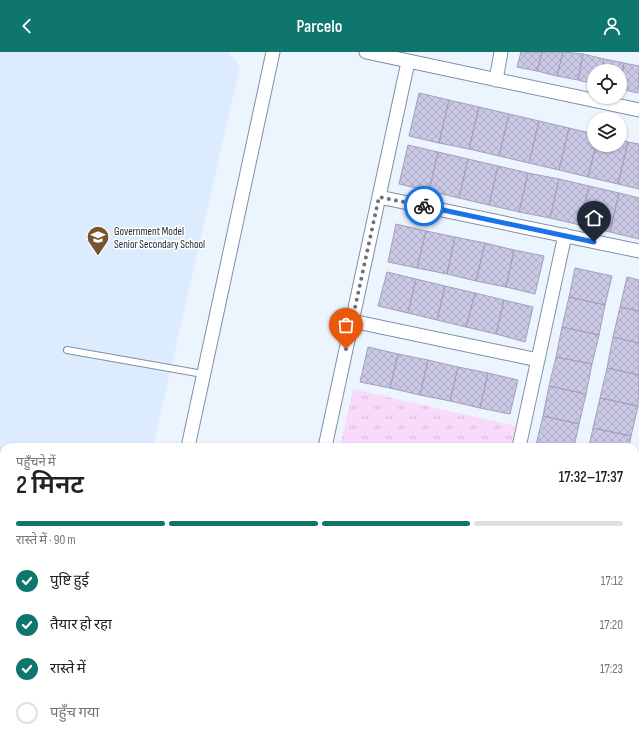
<!DOCTYPE html>
<html lang="hi">
<meta charset="utf-8">
<style>
:root{--surface:#fff;--page:#f2f2f2;--text:#222;--muted:#767676;--line:#e0e0e0;--accent:#0f766e}
body{margin:0;font-family:"Sofia Sans Condensed","Noto Sans Devanagari",sans-serif;background:var(--page);color:var(--text);height:100vh;display:flex;flex-direction:column;font-size:15px;white-space:nowrap}
*{box-sizing:border-box;margin:0}
p{font-size:13px;color:var(--muted)}
.icon{flex:none;width:22px;height:22px;fill:none;stroke:currentColor;stroke-width:2;stroke-linecap:round;stroke-linejoin:round}
.map{position:relative;flex:1;overflow:hidden}
.sheet{position:absolute;left:0px;top:391px;width:639px;height:300px;display:flex;flex-direction:column;background:var(--surface);border-radius:12px 12px 0 0;box-shadow:0 1px 3px #0004}
.sheet>*{flex:none}
.buttons{position:absolute;left:587px;top:12px;display:grid;gap:8px}
.buttons a{display:grid;place-items:center;width:40px;height:40px;border-radius:50%;background:var(--surface);box-shadow:0 1px 3px #0004;font-size:20px}
.pin{position:absolute;display:grid;place-items:center;width:34px;height:34px;color:#fff;margin:-41px -17px;border-radius:50% 50% 50% 0;rotate:-45deg;box-shadow:0 0 4px #0007}
.pin .icon{rotate:45deg}
.courier{position:absolute;display:grid;place-items:center;width:40px;height:40px;margin:-20px;border:3px solid #1a73e8;border-radius:50%;background:#fff;color:#222;box-shadow:0 1px 5px #0007}
.summary em{font-style:normal;font-weight:600}
.summary div{display:flex;flex-direction:column-reverse}
.summary{display:flex;align-items:center;justify-content:space-between;height:68px;padding:0 16px}
h1{font-size:26px;font-weight:600;line-height:30px}
.bar{display:grid;grid-template-columns:repeat(4,1fr);gap:6px 4px;align-content:center;height:48px;padding:0 16px}
.bar i{height:5px;border-radius:3px;background:var(--line)}
.bar .selected{background:var(--accent)}
.bar p{grid-column:span 4}
ol{padding:0 16px;list-style:none}
li{display:flex;align-items:center;gap:12px;height:44px}
li p{margin-inline-start:auto}
li .icon{padding:4px;border-radius:50%;background:var(--accent);color:#fff;stroke-width:4}
li:last-child{color:var(--muted)}
li i{width:22px;height:22px;border:2px solid var(--line);border-radius:50%}
header{display:flex;justify-content:space-between;align-items:center;height:52px;padding:0 16px;background:var(--accent);color:#fff;font-size:18px;font-weight:600}
.map>svg:first-child{display:block}
</style>
<header><svg class="icon" aria-label="back" viewBox="0 0 24 24"><path d="M15 5l-7 7 7 7"/></svg>Parcelo<svg class="icon" aria-label="person" viewBox="0 0 24 24"><circle cx="12" cy="8" r="4"/><path d="M4 21q1-7 8-7t8 7"/></svg></header>
<div class="map">
<svg width="639" height="691" viewBox="0 0 639 691">
<defs>
<pattern id="grass-tufts" width="24" height="20" patternUnits="userSpaceOnUse"><rect width="24" height="20" fill="#f8dafb"/><path d="M3 7l-1-3M5 7V3M7 7l1-3M15 17l-1-3M17 17v-4M19 17l1-3" fill="none" stroke="#d4bbd8"/></pattern>
<pattern id="building-cross-hatch" width="8" height="8" patternUnits="userSpaceOnUse"><rect width="8" height="8" fill="#cac8e5"/><path d="M0 0l8 8M0 8l8-8" fill="none" stroke="#adacc5"/></pattern>
</defs>
<rect width="100%" height="100%" fill="#ecf4fe"/>
<!-- built -->
<path fill="#dcebfe" d="M0 0H228L240 14 153 395H4V512L0 511Z"/>
<!-- grass -->
<path fill="url(#grass-tufts)" d="M353 337 516 374 511 395H340Z"/>
<!-- building -->
<path fill="url(#building-cross-hatch)" stroke="#a2a0bc" d="M521 0H542L537 19 517 15Z
M542 0H563L557 24 537 19Z
M563 0 583 2 578 28 557 24Z
M583 2 604 7 601 19H594V32L578 28Z
M604 7 624 11 620 27V19H601Z
M624 11 639 14 638 41 620 37Z
M419 41 449 48 439 91 409 84Z
M449 48 479 55 469 97 439 91Z
M479 55 509 62 499 104 469 97Z
M509 62 539 69 529 111 499 104Z
M539 69 569 76 559 118 529 111Z
M569 76 594 82V93H596L588 125 559 118Z
M620 88 628 90 618 132 588 125 596 93H620Z
M628 90 639 92V137L618 132Z
M408 93 438 100 429 139 399 132Z
M438 100 468 107 459 146 429 139Z
M468 107 498 114 489 153 459 146Z
M498 114 528 121 519 160 489 153Z
M528 121 559 127 550 166 519 160Z
M559 127 589 134 580 173 550 166Z
M589 134 619 141 610 180 580 173Z
M619 141 639 146V187L610 180Z
M396 172 426 179 417 216 388 210Z
M426 179 455 185 447 222 417 216Z
M455 185 485 191 476 229 447 222Z
M485 191 514 198 506 235 476 229Z
M514 198 544 204 535 242 506 235Z
M575 216 612 224 605 253 569 245Z
M387 220 416 227 408 261 378 254Z
M627 225 639 228V259L620 255Z
M416 227 445 234 437 268 408 261Z
M445 234 475 241 466 275 437 268Z
M475 241 504 248 496 282 466 275Z
M569 245 605 253 599 283 562 275Z
M504 248 533 255 525 290 496 282Z
M620 255 639 259V291L613 285Z
M562 275 599 283 592 312 556 305Z
M613 285 639 291V323L607 316Z
M368 295 398 302 390 336 360 330Z
M398 302 428 308 420 343 390 336Z
M556 305 592 312 586 342 549 334Z
M428 308 458 315 450 349 420 343Z
M458 315 488 321 480 356 450 349Z
M607 316 639 323 638 354 600 346Z
M488 321 518 328 510 362 480 356Z
M549 334 586 342 579 372 543 364Z
M600 346 638 354 631 384 593 376Z
M543 364 579 372 574 395 536 393Z
M593 376 631 384 629 395H589Z
M639 530V551L635 550Z
M635 550 639 551V583L635 582Z
M635 627 639 628V666L635 665Z"/>
<g fill="none" stroke-linecap="round" stroke-linejoin="round">
<!-- lane casing -->
<g stroke="#7e90a7" stroke-width="8">
<path id="lane" d="M67 298 203 322"/>
</g>
<!-- street casing -->
<g stroke="#7e90a7" stroke-width="15">
<path id="street" d="M366 0 639 58
M496 28 501 0
M379 145 639 199
M352 269 538 308
M188 395 273 0
M325 395 408 10
M519 395 565 183
M635 464 639 445
M635 604 639 605
M125 691 126 687"/>
</g>
<!-- secondary casing -->
<g stroke="#7e90a7" stroke-width="20">
<path id="secondary" d="M4 687 31 691"/>
</g>
<!-- lane -->
<use href="#lane" stroke="#fff" stroke-width="6"/>
<!-- street -->
<use href="#street" stroke="#fff" stroke-width="13"/>
<!-- secondary -->
<use href="#secondary" stroke="#e3f5fc" stroke-width="18"/>
</g>
<g fill="none" stroke-linecap="round" stroke-linejoin="round">
<!-- done -->
<path stroke="#6a717b" stroke-width="4" stroke-dasharray="0 7.2" d="M346 297 379 145 424 154"/>
<!-- route -->
<path stroke="#1a73e8" stroke-width="5" d="M424 154 594 190"/>
</g>
<!-- icons -->
<defs>
<g id="school-pin" transform="scale(1.15)"><path d="M0 17L-7.5 6A9.5 9.5 0 1 1 7.5 6Z" fill="#78542e" stroke="#fff"/><path d="M0-5L7-2L0 1L-7-2ZM-4 1L0 2.5L4 1V4Q0 6-4 4Z" fill="#fff"/></g>
</defs>
<g fill-rule="evenodd">
<use href="#school-pin" x="98" y="185"/>
</g>
<g text-anchor="middle" stroke-width="3" stroke-linejoin="round" paint-order="stroke">
<!-- poi labels -->
<g font-size="11" fill="#242b35" stroke="#fff" text-anchor="start">
<text x="114" y="183">Government Model<tspan x="114" dy="13">Senior Secondary School</tspan></text>
</g>
</g>
</svg>
<div class="buttons">
<a><svg class="icon" aria-label="locate" viewBox="0 0 24 24"><circle cx="12" cy="12" r="6"/><path d="M12 2v4M12 18v4M2 12h4M18 12h4"/></svg></a>
<a><svg class="icon" aria-label="layers" viewBox="0 0 24 24"><path d="M12 4l9 5-9 5-9-5zM3 14l9 5 9-5"/></svg></a>
</div>
<div class="pin" style="left:346px;top:297px;background:#ea580c"><svg class="icon" aria-label="bag" viewBox="0 0 24 24"><path d="M5 8h14l-1 12H6zM9 8a3 3 0 0 1 6 0"/></svg></div>
<div class="pin" style="left:594px;top:190px;background:#1f2937"><svg class="icon" aria-label="home" viewBox="0 0 24 24"><path d="M3 11l9-7 9 7M6 9v11h12V9"/></svg></div>
<div class="courier" style="left:424px;top:154px"><svg class="icon" aria-label="bike" viewBox="0 0 24 24"><circle cx="6" cy="16" r="4"/><circle cx="18" cy="16" r="4"/><path d="M6 16l4-8h5l3 8M10 8l3 8H6M13 5h3"/></svg></div>
<section class="sheet">
<div class="summary"><div><h1>2 मिनट</h1><p>पहुँचने में</p></div><em>17:32–17:37</em></div>
<div class="bar"><i class="selected"></i><i class="selected"></i><i class="selected"></i><i></i><p>रास्ते में · 90 m</p></div>
<ol>
<li><svg class="icon" aria-label="check" viewBox="0 0 24 24"><path d="M5 12l5 5 9-10"/></svg>पुष्टि हुई<p>17:12</p></li>
<li><svg class="icon" aria-label="check" viewBox="0 0 24 24"><path d="M5 12l5 5 9-10"/></svg>तैयार हो रहा<p>17:20</p></li>
<li><svg class="icon" aria-label="check" viewBox="0 0 24 24"><path d="M5 12l5 5 9-10"/></svg>रास्ते में<p>17:23</p></li>
<li><i></i>पहुँच गया</li>
</ol>
</section>
</div>
